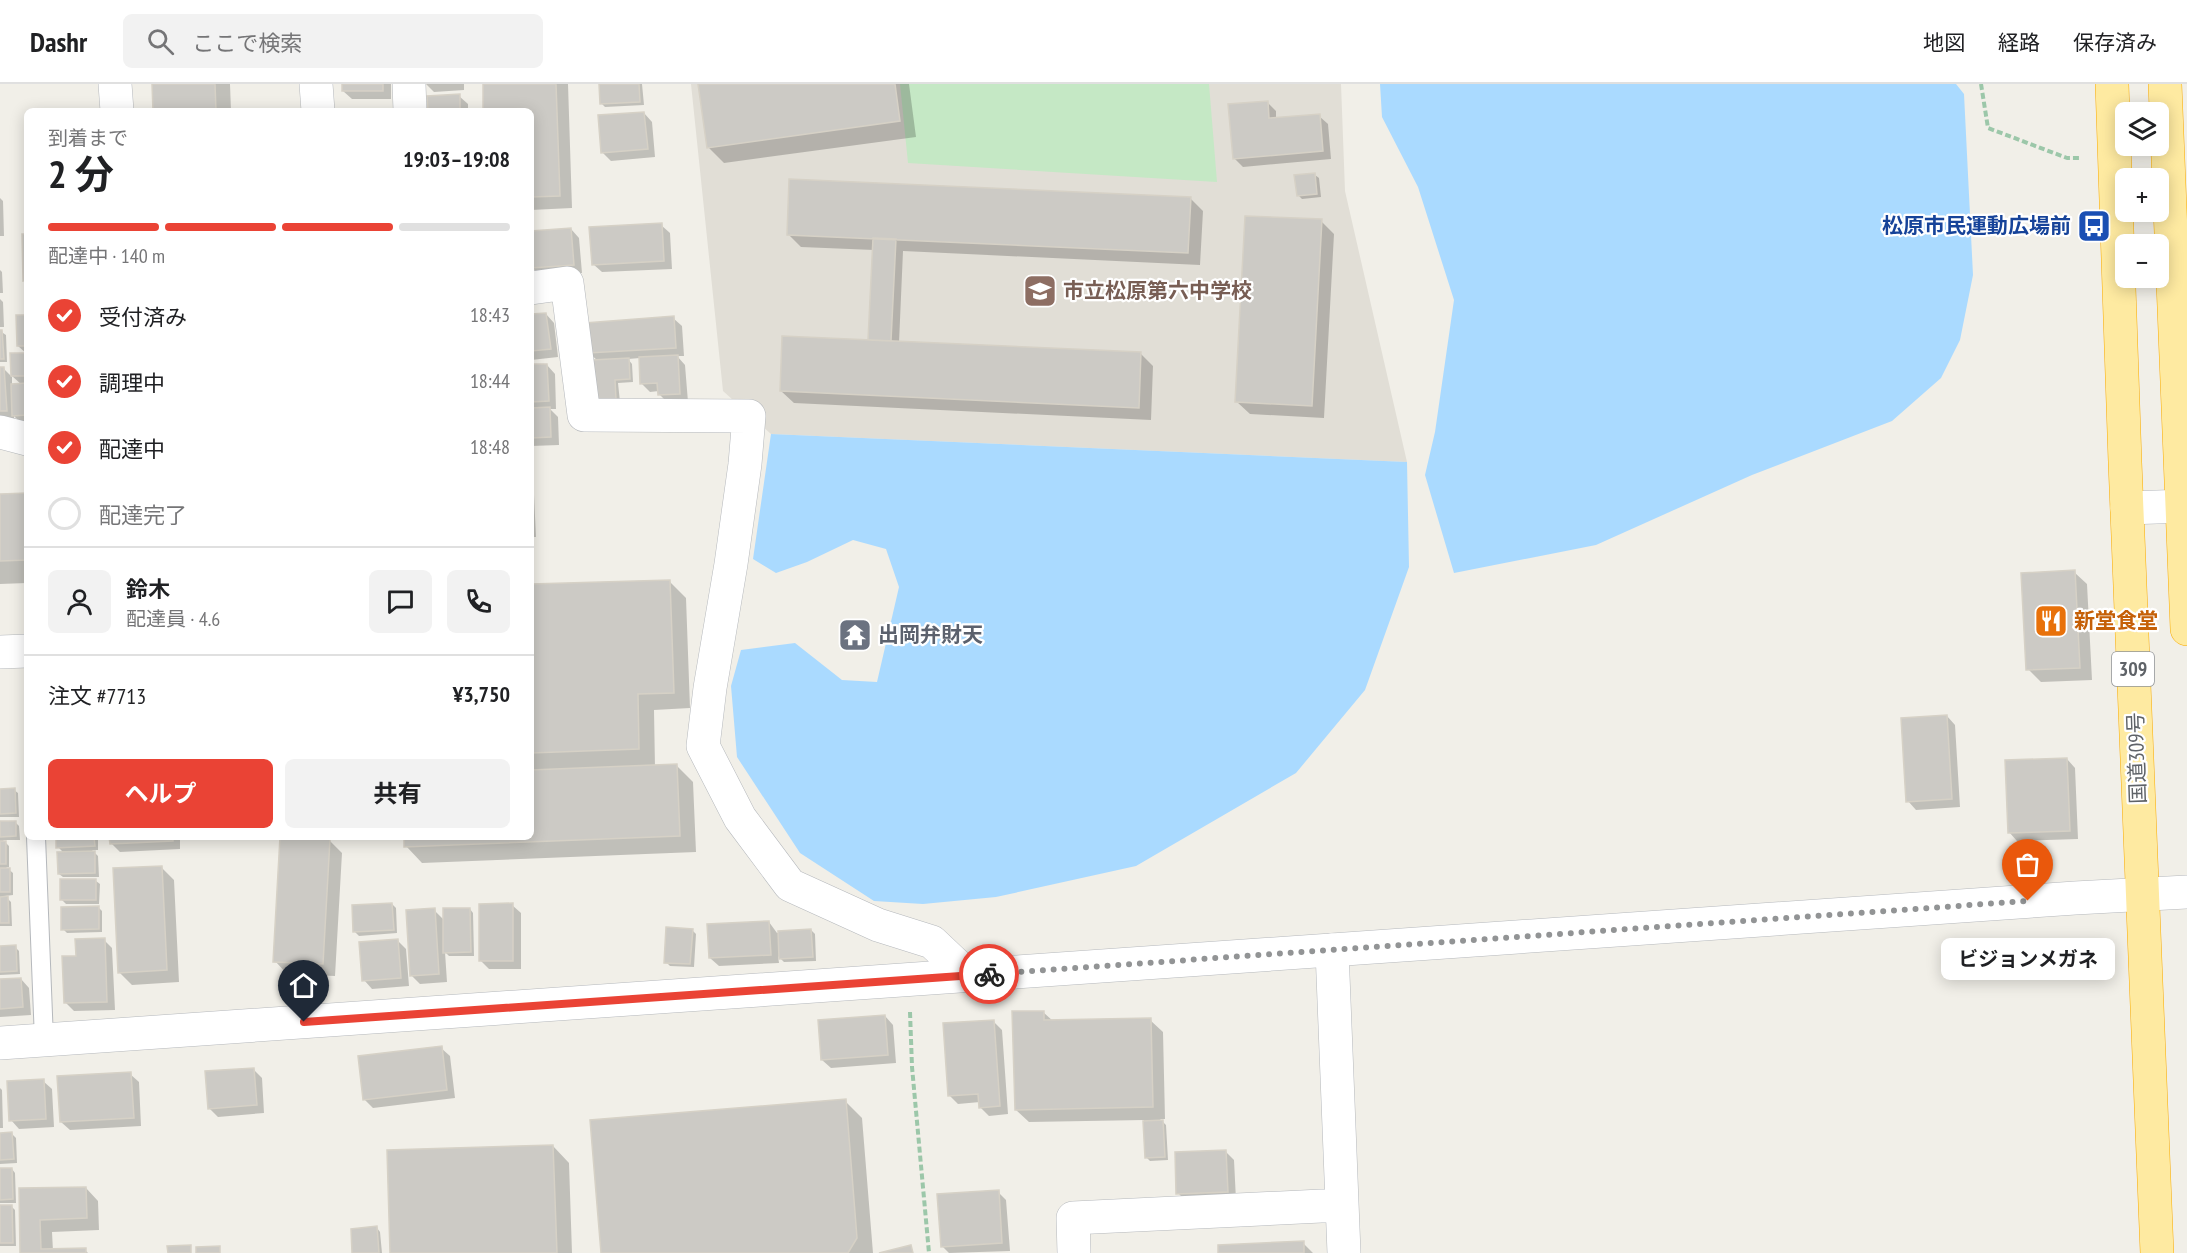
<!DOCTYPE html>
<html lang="ja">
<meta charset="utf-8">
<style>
:root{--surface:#fff;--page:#f2f2f2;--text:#202124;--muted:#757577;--line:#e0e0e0;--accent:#ea4335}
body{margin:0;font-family:"PT Sans Narrow","Noto Sans JP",sans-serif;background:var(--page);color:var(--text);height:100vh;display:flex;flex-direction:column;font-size:22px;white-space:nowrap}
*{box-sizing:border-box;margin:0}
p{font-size:20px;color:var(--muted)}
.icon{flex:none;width:33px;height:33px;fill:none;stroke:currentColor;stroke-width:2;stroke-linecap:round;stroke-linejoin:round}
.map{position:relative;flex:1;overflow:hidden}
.side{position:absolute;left:24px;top:24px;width:510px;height:732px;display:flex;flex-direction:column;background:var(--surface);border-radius:9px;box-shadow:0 3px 15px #0003}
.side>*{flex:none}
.buttons{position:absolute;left:2115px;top:18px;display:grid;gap:12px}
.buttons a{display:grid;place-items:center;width:54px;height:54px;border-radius:9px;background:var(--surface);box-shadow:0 3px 15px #0003;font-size:30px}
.pin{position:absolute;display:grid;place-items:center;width:51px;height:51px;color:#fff;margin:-62px -26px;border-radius:50% 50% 50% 0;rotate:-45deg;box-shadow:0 0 6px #0007}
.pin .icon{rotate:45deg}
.courier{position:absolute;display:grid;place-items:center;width:60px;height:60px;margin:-30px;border:4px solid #ea4335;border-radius:50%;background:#fff;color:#222;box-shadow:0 2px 8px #0007}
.bubble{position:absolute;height:42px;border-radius:9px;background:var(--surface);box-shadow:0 3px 15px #0003;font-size:20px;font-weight:700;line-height:42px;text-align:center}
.head em{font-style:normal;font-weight:700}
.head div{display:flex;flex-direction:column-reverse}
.head{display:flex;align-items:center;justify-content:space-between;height:102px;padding:0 24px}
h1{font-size:39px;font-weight:700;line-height:45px}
.bar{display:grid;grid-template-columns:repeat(4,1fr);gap:9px 6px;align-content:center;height:72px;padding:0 24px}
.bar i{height:8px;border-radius:4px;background:var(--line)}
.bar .current{background:var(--accent)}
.bar p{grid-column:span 4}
.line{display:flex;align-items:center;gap:15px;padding:0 24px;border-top:2px solid var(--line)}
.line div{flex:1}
.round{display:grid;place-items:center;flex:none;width:63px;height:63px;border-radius:9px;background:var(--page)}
ol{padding:0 24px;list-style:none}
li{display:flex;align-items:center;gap:18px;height:66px}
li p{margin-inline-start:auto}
li .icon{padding:6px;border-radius:50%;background:var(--accent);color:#fff;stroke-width:4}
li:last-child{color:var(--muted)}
li i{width:33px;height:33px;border:3px solid var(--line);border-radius:50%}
.button{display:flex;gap:12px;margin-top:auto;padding:12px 24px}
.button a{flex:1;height:69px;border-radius:9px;background:var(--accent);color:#fff;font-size:24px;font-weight:700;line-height:69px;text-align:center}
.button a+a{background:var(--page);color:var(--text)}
header{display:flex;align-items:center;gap:36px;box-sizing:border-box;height:84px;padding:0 30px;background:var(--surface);border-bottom:2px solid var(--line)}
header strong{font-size:28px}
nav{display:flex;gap:33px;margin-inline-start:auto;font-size:21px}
.search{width:420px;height:54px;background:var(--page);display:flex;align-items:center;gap:15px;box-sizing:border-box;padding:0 21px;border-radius:9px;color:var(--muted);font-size:22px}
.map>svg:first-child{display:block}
</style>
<header>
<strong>Dashr</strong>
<div class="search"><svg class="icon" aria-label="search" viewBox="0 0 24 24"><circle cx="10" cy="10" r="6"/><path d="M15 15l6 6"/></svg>ここで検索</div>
<nav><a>地図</a><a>経路</a><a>保存済み</a></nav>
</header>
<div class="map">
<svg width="2187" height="1169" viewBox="0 0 2187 1169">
<rect width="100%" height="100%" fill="#f1efe8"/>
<!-- education -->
<path fill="#e1ded6" d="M691 0H1341L1345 107 1407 378 771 350 723 307Z"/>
<!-- green -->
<path fill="#c5e8c5" d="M900 0H1209L1217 98 908 79Z"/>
<!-- water -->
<path fill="#aadaff" d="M1380 0H1956L1964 10 1973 191 1960 256 1941 294 1892 337 1752 391 1596 461 1454 489 1425 391 1435 348 1454 216 1418 103 1382 33Z
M771 350 1407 378 1409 483 1365 606 1296 689 1136 782 996 813 923 820 874 817 800 769 737 673 731 602 741 566 795 559 842 596 877 598 899 503 886 465 853 456 807 478 776 489 753 475Z"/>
<!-- shadow -->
<path fill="#0003" d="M153 0H230L231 27H154Z
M343 0H391V15H352L343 7Z
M426 0H464V6L434 8Z
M484 0H568L572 124 531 126V27H485Z
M600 0H642L644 21 605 23 601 19Z
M699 0H909L916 53 724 79 708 63Z
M459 12 468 20V27H429Z
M1267 18 1276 27V35L1319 32 1328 40 1331 75 1243 83 1234 74Z
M644 29 652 38 655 73 611 77 602 68Z
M1315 91 1319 94 1321 113 1302 115 1298 111Z
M0 114 3 117 4 152H0Z
M1190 114 1203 127 1200 181 903 167 899 259 1141 270 1153 282 1151 336 794 319 781 307 872 258 874 166 801 163 788 150Z
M1321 137 1334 150 1324 334 1250 330 1237 318Z
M661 141 670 149 672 185 602 188 593 180Z
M571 145 579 154 582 189 540 192 531 182V149Z
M0 186 2 188 3 209H0Z
M0 215 3 218 4 243H0Z
M546 230 554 239 558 273 531 276V232Z
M27 232V339L22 340 14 332V335L0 334V285H4L12 293V301H22L12 292 27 270 18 262Z
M673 234 682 242 684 272H677L685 281 688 318 668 319 660 311 659 307 650 308 642 300 640 274 628 275 632 280 633 298 618 299 620 318 599 320 598 277 589 269Z
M0 247 6 251 7 278H0Z
M547 281 555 290 556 325H550L558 333 559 361 531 362V282Z
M531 380 534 402H531Z
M531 408 534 411 536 453H531Z
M27 410V499L0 500V412Z
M2074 488 2087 500 2092 596 2041 598 2028 585Z
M669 497 686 514 690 624 654 626 655 683 677 682 693 698 696 768 422 779 406 762 405 753H531V502Z
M1947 632 1955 641 1960 723 1916 726 1908 717Z
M2067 675 2075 684 2078 755 2017 757 2009 748Z
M0 706H14L18 709 19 733H0Z
M15 738 19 742 20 756H3L9 762V783H6L13 789V811L5 812 11 818 12 842H0V739Z
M57 753H98V766H92L98 772 99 793H63L59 790 64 769 58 763Z
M111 753H180V765L120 768 111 759Z
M329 756 342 769 335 892 287 890 275 877Z
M162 784 174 796 179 898 132 901 119 888Z
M96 797 100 800 99 820H66L62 816Z
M392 820 396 824 397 849 359 852 355 848Z
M512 821 521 829V885H489L481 877Z
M98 823 102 827V848L67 849 63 845Z
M470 825 473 829 474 872H449L445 868 447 898 420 900 411 891 434 826 444 836Z
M769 838 777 849 811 846 815 850 816 877 784 878 778 872 779 879 719 882 710 874Z
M692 846 696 850 694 883 670 882 666 878Z
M104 856 112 864 115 926 74 927 66 919 77 873Z
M398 857 406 865 409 902 372 905 364 896Z
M15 863 19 867 20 890 0 891V864Z
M21 895 29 904 31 931 0 933V896Z
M1043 928 1053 937 1150 936 1163 948 1165 1035H1160L1166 1041 1168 1076 1150 1077 1146 1073 1144 1036 1029 1038 1016 1026Z
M885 932 893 941 896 979 831 984 822 976Z
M993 937 1002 946 1008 1030 989 1032 980 1023V1018L958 1020 949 1011Z
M441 964 450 972 455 1014 373 1024 364 1015Z
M253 985 262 994 264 1029 218 1033 209 1024Z
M130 990 139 998 141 1042 70 1046 61 1038Z
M43 997 52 1005 54 1043 19 1045 11 1036Z
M0 1004 2 1006 3 1044H0Z
M845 1017 862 1034 873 1169H602Z
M12 1050 16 1054 17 1079 0 1080V1051Z
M553 1062 569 1079 572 1169H392Z
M1226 1068 1234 1076 1236 1116 1186 1117 1178 1109Z
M12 1085 15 1089 16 1119H0V1086Z
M86 1104 98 1117 99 1146 52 1148 53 1167 85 1166 88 1169H22L20 1105Z
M998 1108 1006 1116 1010 1167 949 1169 942 1162Z
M11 1122 15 1126 16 1162H0V1123Z
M377 1144 380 1148 382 1169H354Z
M1303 1159 1313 1169H1220Z"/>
<!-- building -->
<path fill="#cccac5" stroke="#d6d1c6" stroke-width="1.5" d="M152 0H215L216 27H153Z
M342 0H383V7H342Z
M483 0H556L560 112 531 113V27H483Z
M599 0H639L640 18 600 20Z
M698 0H895L900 37 707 64Z
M460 10V27H428L427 12Z
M1268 17 1269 34 1320 30 1323 67 1233 75 1228 20Z
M644 28 648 65 601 69 598 31Z
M1315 89 1317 110 1297 112 1294 91Z
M789 95 1191 113 1188 169 787 151Z
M1245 132 1322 135 1312 322 1235 318Z
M662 139 664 177 592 181 589 143Z
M571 144 574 181 531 184V147Z
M22 150H27V196L23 197Z
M873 154 896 155 891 257 868 256Z
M546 229 551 265 531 267V230Z
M16 231H27V262H17Z
M674 232 676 264 588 269 585 239Z
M0 246H2L4 275H0Z
M782 252 1141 268 1139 324 780 307Z
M10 269H27V292H11Z
M678 271 680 310 658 311 657 299 640 300 639 273Z
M629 274 630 295 615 296 616 315 594 316 592 276Z
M531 280H547L549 317 531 318Z
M0 283H4L7 327H0Z
M27 299V331L12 332 11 300Z
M550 323 551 353 531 354V324Z
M27 409V476L0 477V410Z
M2075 486 2080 584 2026 586 2021 489Z
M670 496 674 609 638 610 639 665 531 669V500Z
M1947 631 1952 715 1906 718 1901 634Z
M2067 674 2070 747 2008 749 2005 676Z
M677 680 680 752 404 763V753H531V686Z
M15 704 16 729 0 730V705Z
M0 737H16V752L0 753Z
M56 753H94L95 762 56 764Z
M109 753H173V757L110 760Z
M280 753 330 755 323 880 273 878Z
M0 757H6V780H0Z
M95 767V789L58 790 57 768Z
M162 782 167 886 118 889 113 784Z
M0 784H10V808H0Z
M60 795H96V816H60Z
M8 812 9 839H0V813Z
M392 819 394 846 353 848 352 821Z
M513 819V877H479V820Z
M99 822V845L61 846V823Z
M435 824 439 890 410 892 406 826Z
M443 824H470L471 868 443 869Z
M769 837 771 871 709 874 707 840Z
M666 843 693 845 690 880 664 879Z
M811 845 813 873 779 875 778 847Z
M105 854 107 918 64 919 62 872H76L75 855Z
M398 855 401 894 362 897 359 858Z
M16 861 17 887 0 888V862Z
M21 894 23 923 0 925V895Z
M1012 927H1044V936L1151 934 1153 1023 1015 1026Z
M885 931 888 971 821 976 818 936Z
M994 936 1000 1022 979 1024 978 1010 948 1012 943 939Z
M442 962 447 1006 363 1016 358 972Z
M254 984 257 1021 208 1025 205 987Z
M131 988 134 1034 60 1038 57 992Z
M44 995 46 1035 9 1037 7 997Z
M846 1015 857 1154 848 1169H601L590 1036Z
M1163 1036 1165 1073 1145 1074 1143 1037Z
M12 1048 14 1075 0 1076V1049Z
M553 1061 557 1169H390L387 1066Z
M1226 1066 1228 1108 1176 1110 1175 1068Z
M0 1084H12L13 1115 0 1116Z
M86 1103 87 1134 40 1136 41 1165 86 1164V1169H20L19 1104Z
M999 1106 1002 1159 941 1163 937 1110Z
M0 1121H12L13 1159H0Z
M377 1142 379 1169H352L351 1145Z
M1304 1157V1169H1218V1161Z
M191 1161V1169H168L167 1162Z
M911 1161 913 1169H879Z
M220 1162V1169H196V1163Z"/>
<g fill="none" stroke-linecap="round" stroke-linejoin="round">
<!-- service casing -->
<g stroke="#b5b8bc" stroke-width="20">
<path id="service" d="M36 753 44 956"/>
</g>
<!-- minor casing -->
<g stroke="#b5b8bc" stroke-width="34">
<path id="minor" d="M115 0 117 27
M316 0 318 27
M409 0 410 27
M531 204 567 199 584 331 749 332 745 380 731 480 710 604 703 662 740 734 790 801 878 841 932 858 968 892
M0 348 27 355
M2127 424 2187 422
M0 568 27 567
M1332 866 1344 1169
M1074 1169 1073 1134 1342 1121"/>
</g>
<!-- tertiary casing -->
<g stroke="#b5b8bc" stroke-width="34">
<path id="tertiary" d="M0 959 2075 814 2187 808"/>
</g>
<!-- trunk casing -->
<g stroke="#f9ab00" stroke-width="34">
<path id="trunk" d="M2112 0 2125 378 2157 1169
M2165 0 2187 545"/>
</g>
<!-- path -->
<path stroke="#9cc7a9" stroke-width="4" stroke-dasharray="6 3" stroke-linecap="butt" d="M1981 0 1988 44 2067 74H2080
M910 928 912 983 929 1169"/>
<!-- service -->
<use href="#service" stroke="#fff" stroke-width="18"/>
<!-- minor -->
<use href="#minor" stroke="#fff" stroke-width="33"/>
<!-- tertiary -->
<use href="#tertiary" stroke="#fff" stroke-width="33"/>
<!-- trunk -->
<use href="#trunk" stroke="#feeaa1" stroke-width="33"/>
</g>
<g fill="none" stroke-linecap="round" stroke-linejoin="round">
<!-- done -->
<path stroke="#929495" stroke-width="6" stroke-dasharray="0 10.8" d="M989 890 2028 817"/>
<!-- route -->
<path stroke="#ea4335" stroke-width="8" d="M304 938 989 890"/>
</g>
<!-- icons -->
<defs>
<g id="bus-square" transform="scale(1.725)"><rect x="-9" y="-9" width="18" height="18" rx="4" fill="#1a4fb4" stroke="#fff"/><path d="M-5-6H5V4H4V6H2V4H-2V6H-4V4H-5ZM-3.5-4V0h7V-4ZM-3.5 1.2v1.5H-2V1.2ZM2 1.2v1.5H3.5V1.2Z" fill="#fff"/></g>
<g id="school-square" transform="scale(1.725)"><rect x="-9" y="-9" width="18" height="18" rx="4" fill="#8d6e63" stroke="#fff"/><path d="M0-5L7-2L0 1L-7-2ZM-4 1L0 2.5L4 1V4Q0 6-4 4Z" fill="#fff"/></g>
<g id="restaurant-square" transform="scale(1.725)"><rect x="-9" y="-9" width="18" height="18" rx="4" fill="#e8710a" stroke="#fff"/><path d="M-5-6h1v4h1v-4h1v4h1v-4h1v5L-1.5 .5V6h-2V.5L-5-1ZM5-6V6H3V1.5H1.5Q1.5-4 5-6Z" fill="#fff"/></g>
<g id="temple-square" transform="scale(1.725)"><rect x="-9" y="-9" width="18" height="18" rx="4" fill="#6b7280" stroke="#fff"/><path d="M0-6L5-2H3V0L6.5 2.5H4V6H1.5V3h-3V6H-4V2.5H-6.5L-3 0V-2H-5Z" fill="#fff"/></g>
</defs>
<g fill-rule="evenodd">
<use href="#bus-square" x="2094" y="142"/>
<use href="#school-square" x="1040" y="207"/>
<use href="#restaurant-square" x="2051" y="537"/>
<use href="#temple-square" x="855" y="551"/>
</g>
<g text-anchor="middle" stroke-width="4.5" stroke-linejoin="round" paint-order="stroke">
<!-- shield labels -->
<rect fill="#fff" stroke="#8f9295" stroke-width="1.5" x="2112" y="568" width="42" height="34" rx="4.5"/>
<g font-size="20" font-weight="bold" fill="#5f6368">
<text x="2133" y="592">309</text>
</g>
<!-- transit labels -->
<g font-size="21" font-weight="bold" fill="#164399" stroke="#fff" text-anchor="end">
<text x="2071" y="149">松原市民運動広場前</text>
</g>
<!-- education labels -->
<g font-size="21" font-weight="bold" fill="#785e54" stroke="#fff" text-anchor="start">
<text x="1063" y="214">市立松原第六中学校</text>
</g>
<!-- food labels -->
<g font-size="21" font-weight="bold" fill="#c56008" stroke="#fff" text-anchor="start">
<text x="2074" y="544">新堂食堂</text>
</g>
<!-- worship labels -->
<g font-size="21" font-weight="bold" fill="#5b616d" stroke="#fff" text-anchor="start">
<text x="878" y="558">出岡弁財天</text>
</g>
<!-- street labels -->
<g font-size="21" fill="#5f6368" stroke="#fff">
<text transform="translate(2137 674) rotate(-92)" y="7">国道309号</text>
</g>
</g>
</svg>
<div class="buttons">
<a><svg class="icon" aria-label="layers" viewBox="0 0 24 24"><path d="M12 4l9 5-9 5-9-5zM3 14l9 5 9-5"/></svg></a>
<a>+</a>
<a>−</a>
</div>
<div class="pin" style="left:2028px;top:817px;background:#ea580c"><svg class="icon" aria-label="bag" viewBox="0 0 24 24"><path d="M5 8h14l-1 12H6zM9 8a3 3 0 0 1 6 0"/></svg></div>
<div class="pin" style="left:304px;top:938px;background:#1f2937"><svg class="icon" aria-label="home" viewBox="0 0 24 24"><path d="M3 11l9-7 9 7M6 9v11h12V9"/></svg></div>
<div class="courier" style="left:989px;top:890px"><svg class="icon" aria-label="bike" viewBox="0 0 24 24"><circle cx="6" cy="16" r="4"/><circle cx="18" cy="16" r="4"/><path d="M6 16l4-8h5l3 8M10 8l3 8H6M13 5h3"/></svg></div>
<div class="bubble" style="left:1941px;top:854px;width:174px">ビジョンメガネ</div>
<section class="side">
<div class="head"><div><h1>2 分</h1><p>到着まで</p></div><em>19:03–19:08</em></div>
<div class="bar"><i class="current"></i><i class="current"></i><i class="current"></i><i></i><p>配達中 · 140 m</p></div>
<ol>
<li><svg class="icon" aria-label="check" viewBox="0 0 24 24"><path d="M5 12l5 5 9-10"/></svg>受付済み<p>18:43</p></li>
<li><svg class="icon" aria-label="check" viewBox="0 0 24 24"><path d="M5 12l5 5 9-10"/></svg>調理中<p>18:44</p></li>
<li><svg class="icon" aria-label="check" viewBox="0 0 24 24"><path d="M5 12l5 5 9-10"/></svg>配達中<p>18:48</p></li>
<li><i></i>配達完了</li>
</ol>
<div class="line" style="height:108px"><a class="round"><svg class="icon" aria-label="person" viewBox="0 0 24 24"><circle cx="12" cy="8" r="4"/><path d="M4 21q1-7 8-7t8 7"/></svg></a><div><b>鈴木</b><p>配達員 · 4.6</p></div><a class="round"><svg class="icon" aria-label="chat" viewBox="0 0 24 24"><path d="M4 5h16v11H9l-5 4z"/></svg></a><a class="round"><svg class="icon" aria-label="phone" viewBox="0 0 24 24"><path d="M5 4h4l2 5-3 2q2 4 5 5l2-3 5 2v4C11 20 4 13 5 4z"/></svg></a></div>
<div class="line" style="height:78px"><div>注文 #7713</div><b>¥3,750</b></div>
<div class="button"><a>ヘルプ</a><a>共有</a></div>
</section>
</div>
